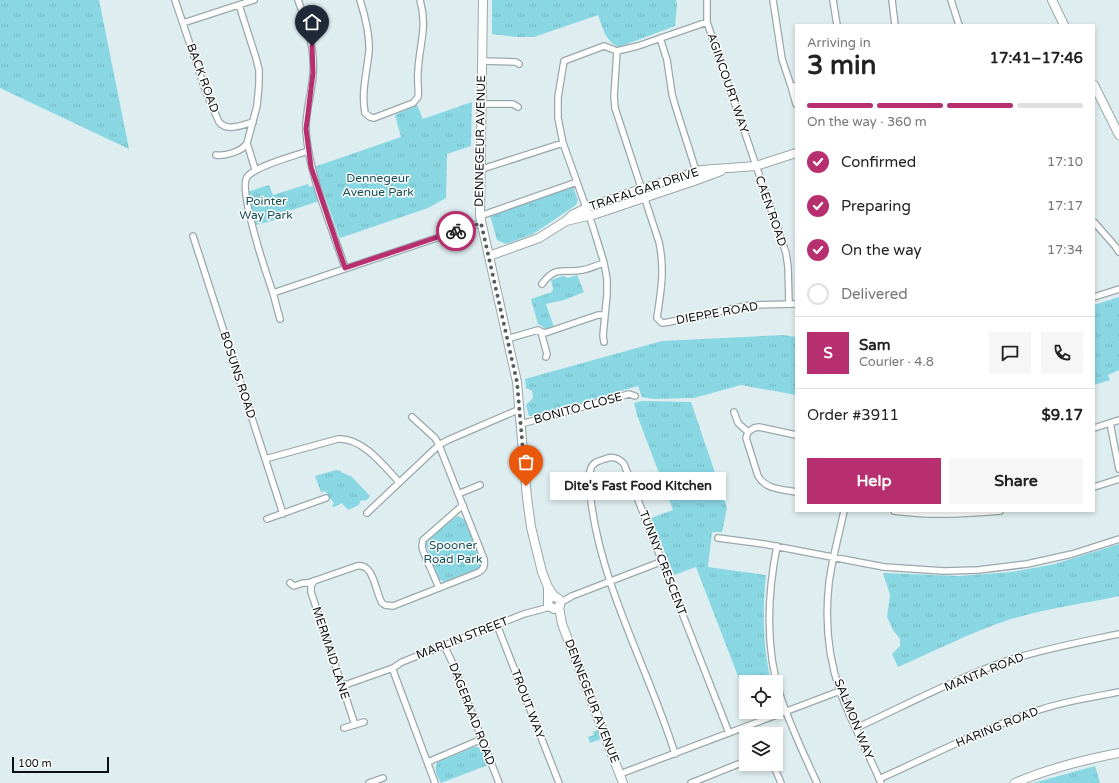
<!DOCTYPE html>
<meta charset="utf-8">
<style>
:root{--surface:#fff;--page:#f6f6f6;--text:#222;--muted:#767676;--line:#e0e0e0;--accent:#b72f6e}
body{margin:0;font-family:"Varela Round",sans-serif;background:var(--page);color:var(--text);height:100vh;display:flex;flex-direction:column;font-size:15px;white-space:nowrap}
*{box-sizing:border-box;margin:0}
p{font-size:13px;color:var(--muted)}
.icon{flex:none;width:22px;height:22px;fill:none;stroke:currentColor;stroke-width:2;stroke-linecap:round;stroke-linejoin:round}
.map{position:relative;flex:1;overflow:hidden}
.sheet{position:absolute;left:795px;top:24px;width:300px;height:488px;display:flex;flex-direction:column;background:var(--surface);border-radius:0px;box-shadow:0 2px 6px #0003}
.sheet>*{flex:none}
.tools{position:absolute;left:739px;top:675px;display:grid;gap:8px}
.tools a{display:grid;place-items:center;width:44px;height:44px;border-radius:0px;background:var(--surface);box-shadow:0 2px 6px #0003;font-size:20px}
.scale{position:absolute;left:12px;bottom:10px;width:97px;box-sizing:border-box;padding-left:4px;border:2px solid #0b1010;border-top:0;font-size:11px;line-height:14px;white-space:nowrap;color:#0b1010;-webkit-text-stroke:3px #fff;paint-order:stroke}
.pin{position:absolute;display:grid;place-items:center;width:34px;height:34px;color:#fff;margin:-41px -17px;border-radius:50% 50% 50% 0;rotate:-45deg;box-shadow:0 0 4px #0007}
.pin .icon{rotate:45deg}
.courier{position:absolute;display:grid;place-items:center;width:40px;height:40px;margin:-20px;border:3px solid #b72f6e;border-radius:50%;background:#fff;color:#222;box-shadow:0 1px 5px #0007}
.bubble{position:absolute;height:28px;border-radius:0px;background:var(--surface);box-shadow:0 2px 6px #0003;font-size:13px;font-weight:700;line-height:28px;text-align:center}
.headline em{font-style:normal;font-weight:700}
.headline div{display:flex;flex-direction:column-reverse}
.headline{display:flex;align-items:center;justify-content:space-between;height:68px;padding:0 12px}
h1{font-size:26px;font-weight:700;line-height:30px}
.bar{display:grid;grid-template-columns:repeat(4,1fr);gap:6px 4px;align-content:center;height:48px;padding:0 12px}
.bar i{height:5px;border-radius:3px;background:var(--line)}
.bar .current{background:var(--accent)}
.bar p{grid-column:span 4}
.line{display:flex;align-items:center;gap:10px;padding:0 12px;border-top:1px solid var(--line)}
.line div{flex:1}
.round{display:grid;place-items:center;flex:none;width:42px;height:42px;border-radius:0px;background:var(--page)}
ol{padding:0 12px;list-style:none}
li{display:flex;align-items:center;gap:12px;height:44px}
li p{margin-inline-start:auto}
li .icon{padding:4px;border-radius:50%;background:var(--accent);color:#fff;stroke-width:4}
li:last-child{color:var(--muted)}
li i{width:22px;height:22px;border:2px solid var(--line);border-radius:50%}
.primary-button{display:flex;gap:8px;margin-top:auto;padding:8px 12px}
.primary-button a{flex:1;height:46px;border-radius:0px;background:var(--accent);color:#fff;font-size:16px;font-weight:700;line-height:46px;text-align:center}
.primary-button a+a{background:var(--page);color:var(--text)}
.map>svg:first-child{display:block}
</style>
<div class="map">
<svg width="1119" height="783" viewBox="0 0 1119 783">
<defs>
<pattern id="grass-tufts" width="24" height="20" patternUnits="userSpaceOnUse"><rect width="24" height="20" fill="#89d7e3"/><path d="M3 7l-1-3M5 7V3M7 7l1-3M15 17l-1-3M17 17v-4M19 17l1-3" fill="none" stroke="#75b8c2"/></pattern>
</defs>
<rect width="100%" height="100%" fill="#deedef"/>
<!-- grass -->
<path fill="url(#grass-tufts)" d="M0 0H99L129 149 0 88Z
M492 0H676L677 4 675 26 619 47C605 41 603 28 598 15L534 37H517L492 34Z
M472 102 471 146 447 154 446 198 428 208 340 238 314 167 401 137 395 115 417 105 423 119Z
M308 184 309 187 313 186 319 201 280 214 279 219 256 225 253 220 247 192 269 185 273 195Z
M573 187 578 200 576 205 533 234 506 244 497 240 490 215Z
M577 275 584 292 564 300 546 304 554 327 546 329 538 324 531 299 552 292 553 289 551 280 563 276 568 278Z
M1119 297V370L1108 375 1110 380 1094 385V305Z
M783 335 796 337V395L741 385 694 398 654 399 642 397 638 386 535 416H529L526 405 533 398 532 391 526 388 525 379 662 341Z
M642 401 691 402 727 508 722 532H712L708 567 766 575C762 611 763 647 771 682H746V697L696 567 674 575 651 518 673 510 637 415 634 403Z
M336 470 341 471V472L352 477 370 496 367 500 360 501 359 505 348 510 342 503 334 507 332 506 334 503 325 491 321 492 315 476Z
M458 516 465 520 480 561V567L478 569 444 582 439 579 426 545V542L447 523Z
M1119 544V596C1082 604 1044 609 1008 620 970 633 934 651 898 667L892 654 900 646V639L893 630 887 617 890 595 883 573 959 576 1012 572 1055 564Z
M598 730 601 739 590 743 588 737 594 735 593 732Z
M474 747H478L482 751 488 765 441 783C437 776 433 769 438 762Z
M1095 766 1100 783H1034L1037 782Z"/>
<g fill="none" stroke-linecap="round" stroke-linejoin="round">
<!-- street casing -->
<g stroke="#9aa8ab" stroke-width="8">
<path id="street" d="M175 0 206 92 219 122C227 132 242 125 253 122
M298 0C307 24 315 48 313 74 312 93 305 112 306 131 309 176 331 224 345 268
M360 0C365 16 370 34 369 51 367 72 361 92 365 113L370 117 374 118 413 103 418 97C419 89 417 81 418 72 419 45 428 28 420 0
M707 0V22L711 34 786 253 788 267 789 304
M773 0 782 59 791 86
M833 0 837 25
M892 0 895 25
M951 0 959 25
M239 5 256 58 259 70V84L257 106 247 143 255 169
M183 23 254 0
M660 38 667 60 672 94 675 105 696 171
M617 51 614 96 615 108 659 242C665 270 661 290 657 318L662 323 669 322 750 305 796 304
M482 61 516 62 519 64
M796 86H791L796 104
M480 104H513L518 107
M308 151C294 156 255 166 247 177 238 190 267 276 273 293L481 223
M216 155C225 156 242 152 247 143
M479 170 563 143
M480 216 577 182
M1094 222 1115 246 1119 252
M193 236 283 514
M542 284C557 264 563 274 582 270 589 269 597 265 604 263
M273 293 280 319
M1094 297 1119 289
M541 332 547 354 546 357
M507 339 538 330 544 333 548 332 598 315H605
M604 342 603 336 607 294V279L604 263 593 227 563 143 558 118V97L564 61 604 46 617 51 638 46 707 22
M734 412 738 423 748 432
M1110 423 1119 469
M521 424 629 394 635 396
M1094 428 1119 420
M796 435 759 427 754 428 748 432 746 438 758 476C766 490 782 489 796 492
M265 459 338 439C362 437 384 466 399 482
M1094 487 1119 479
M458 494 480 485
M844 511C839 535 832 559 829 583 825 619 828 657 840 691 851 723 868 752 881 783
M894 511C929 516 964 514 1000 511
M367 513 439 445 448 440 520 409
M267 519 326 498
M718 538 764 544 884 567 944 571 978 570 1027 564 1072 554 1119 539
M777 546C767 597 765 649 781 698 791 727 804 755 817 783
M314 581 311 586V592L355 725
M290 583 294 586 303 583H308L357 566C374 563 375 591 382 603L385 605 393 606 477 573C484 570 485 566 484 559L439 445 435 438 412 417
M439 588 423 551 422 546 423 540 463 505
M560 603 572 596 663 561
M497 625 559 783
M444 645 452 662 499 783
M393 668 394 673 435 783
M342 686 393 668 402 662 524 614 550 607
M344 728 364 722
M856 728C906 705 955 679 1006 661 1043 649 1081 642 1119 634
M675 754C649 670 602 589 591 501 589 492 587 478 591 468 593 462 599 461 605 459 612 456 619 458 624 464L729 733
M428 762 482 739
M773 764 781 783
M620 774 840 691
M879 779C933 755 986 727 1042 709 1067 701 1093 697 1119 692
M369 783 383 778
M691 783 746 761"/>
</g>
<!-- secondary casing -->
<g stroke="#9aa8ab" stroke-width="10">
<path id="secondary" d="M483 0 480 216 517 382 527 498 531 527 542 572 548 587 554 596
M1052 0 1064 25
M1094 85 1119 135
M566 221 596 214 694 181 721 171
M489 256 539 238 566 221 572 215 586 208 641 189 701 170 756 166 796 153
M548 588V605L554 609 560 606V600L556 597H552L548 600
M559 607 562 624 623 783
M1015 783C1049 768 1083 760 1119 753"/>
</g>
<!-- street -->
<use href="#street" stroke="#fff" stroke-width="5.5"/>
<!-- secondary -->
<use href="#secondary" stroke="#fff" stroke-width="8"/>
</g>
<g fill="none" stroke-linecap="round" stroke-linejoin="round">
<!-- done -->
<path stroke="#555d5e" stroke-width="4" stroke-dasharray="0 7.2" d="M456 231 481 223 517 382 526 486"/>
<!-- route -->
<path stroke="#b72f6e" stroke-width="5" d="M312 46 313 73 306 129 311 167 345 268 456 231"/>
</g>
<g text-anchor="middle" stroke-width="3" stroke-linejoin="round" paint-order="stroke">
<!-- street labels -->
<g font-size="12" fill="#0b1010" stroke="#fff">
<text transform="translate(203 78) rotate(70)" y="4">BACK ROAD</text>
<text transform="translate(728 83) rotate(71)" y="4">AGINCOURT WAY</text>
<text transform="translate(480 141) rotate(-89)" y="4">DENNEGEUR AVENUE</text>
<text transform="translate(644 189) rotate(-18)" y="4">TRAFALGAR DRIVE</text>
<text transform="translate(771 211) rotate(71)" y="4">CAEN ROAD</text>
<text transform="translate(717 313) rotate(-10)" y="4">DIEPPE ROAD</text>
<text transform="translate(238 375) rotate(72)" y="4">BOSUNS ROAD</text>
<text transform="translate(578 408) rotate(-15)" y="4">BONITO CLOSE</text>
<text transform="translate(663 563) rotate(69)" y="4">TUNNY CRESCENT</text>
<text transform="translate(462 638) rotate(-21)" y="4">MARLIN STREET</text>
<text transform="translate(331 653) rotate(72)" y="4">MERMAID LANE</text>
<text transform="translate(984 672) rotate(-22)" y="4">MANTA ROAD</text>
<text transform="translate(592 701) rotate(69)" y="4">DENNEGEUR AVENUE</text>
<text transform="translate(528 704) rotate(69)" y="4">TROUT WAY</text>
<text transform="translate(472 714) rotate(69)" y="4">DAGERAAD ROAD</text>
<text transform="translate(854 719) rotate(68)" y="4">SALMON WAY</text>
<text transform="translate(997 727) rotate(-22)" y="4">HARING ROAD</text>
</g>
<!-- park labels -->
<g font-size="12" fill="#124f56" stroke="#fff">
<text x="378" y="182">Dennegeur<tspan x="378" dy="14">Avenue Park</tspan></text>
<text x="266" y="205">Pointer<tspan x="266" dy="14">Way Park</tspan></text>
<text x="453" y="549">Spooner<tspan x="453" dy="14">Road Park</tspan></text>
</g>
</g>
</svg>
<div class="tools">
<a><svg class="icon" aria-label="locate" viewBox="0 0 24 24"><circle cx="12" cy="12" r="6"/><path d="M12 2v4M12 18v4M2 12h4M18 12h4"/></svg></a>
<a><svg class="icon" aria-label="layers" viewBox="0 0 24 24"><path d="M12 4l9 5-9 5-9-5zM3 14l9 5 9-5"/></svg></a>
</div>
<div class="scale">100 m</div>
<div class="pin" style="left:526px;top:486px;background:#ea580c"><svg class="icon" aria-label="bag" viewBox="0 0 24 24"><path d="M5 8h14l-1 12H6zM9 8a3 3 0 0 1 6 0"/></svg></div>
<div class="pin" style="left:312px;top:46px;background:#1f2937"><svg class="icon" aria-label="home" viewBox="0 0 24 24"><path d="M3 11l9-7 9 7M6 9v11h12V9"/></svg></div>
<div class="courier" style="left:456px;top:231px"><svg class="icon" aria-label="bike" viewBox="0 0 24 24"><circle cx="6" cy="16" r="4"/><circle cx="18" cy="16" r="4"/><path d="M6 16l4-8h5l3 8M10 8l3 8H6M13 5h3"/></svg></div>
<div class="bubble" style="left:550px;top:472px;width:176px">Dite's Fast Food Kitchen</div>
<section class="sheet">
<div class="headline"><div><h1>3 min</h1><p>Arriving in</p></div><em>17:41–17:46</em></div>
<div class="bar"><i class="current"></i><i class="current"></i><i class="current"></i><i></i><p>On the way · 360 m</p></div>
<ol>
<li><svg class="icon" aria-label="check" viewBox="0 0 24 24"><path d="M5 12l5 5 9-10"/></svg>Confirmed<p>17:10</p></li>
<li><svg class="icon" aria-label="check" viewBox="0 0 24 24"><path d="M5 12l5 5 9-10"/></svg>Preparing<p>17:17</p></li>
<li><svg class="icon" aria-label="check" viewBox="0 0 24 24"><path d="M5 12l5 5 9-10"/></svg>On the way<p>17:34</p></li>
<li><i></i>Delivered</li>
</ol>
<div class="line" style="height:72px"><b class="round" style="background:var(--accent);color:#fff">S</b><div><b>Sam</b><p>Courier · 4.8</p></div><a class="round"><svg class="icon" aria-label="chat" viewBox="0 0 24 24"><path d="M4 5h16v11H9l-5 4z"/></svg></a><a class="round"><svg class="icon" aria-label="phone" viewBox="0 0 24 24"><path d="M5 4h4l2 5-3 2q2 4 5 5l2-3 5 2v4C11 20 4 13 5 4z"/></svg></a></div>
<div class="line" style="height:52px"><div>Order #3911</div><b>$9.17</b></div>
<div class="primary-button"><a>Help</a><a>Share</a></div>
</section>
</div>
